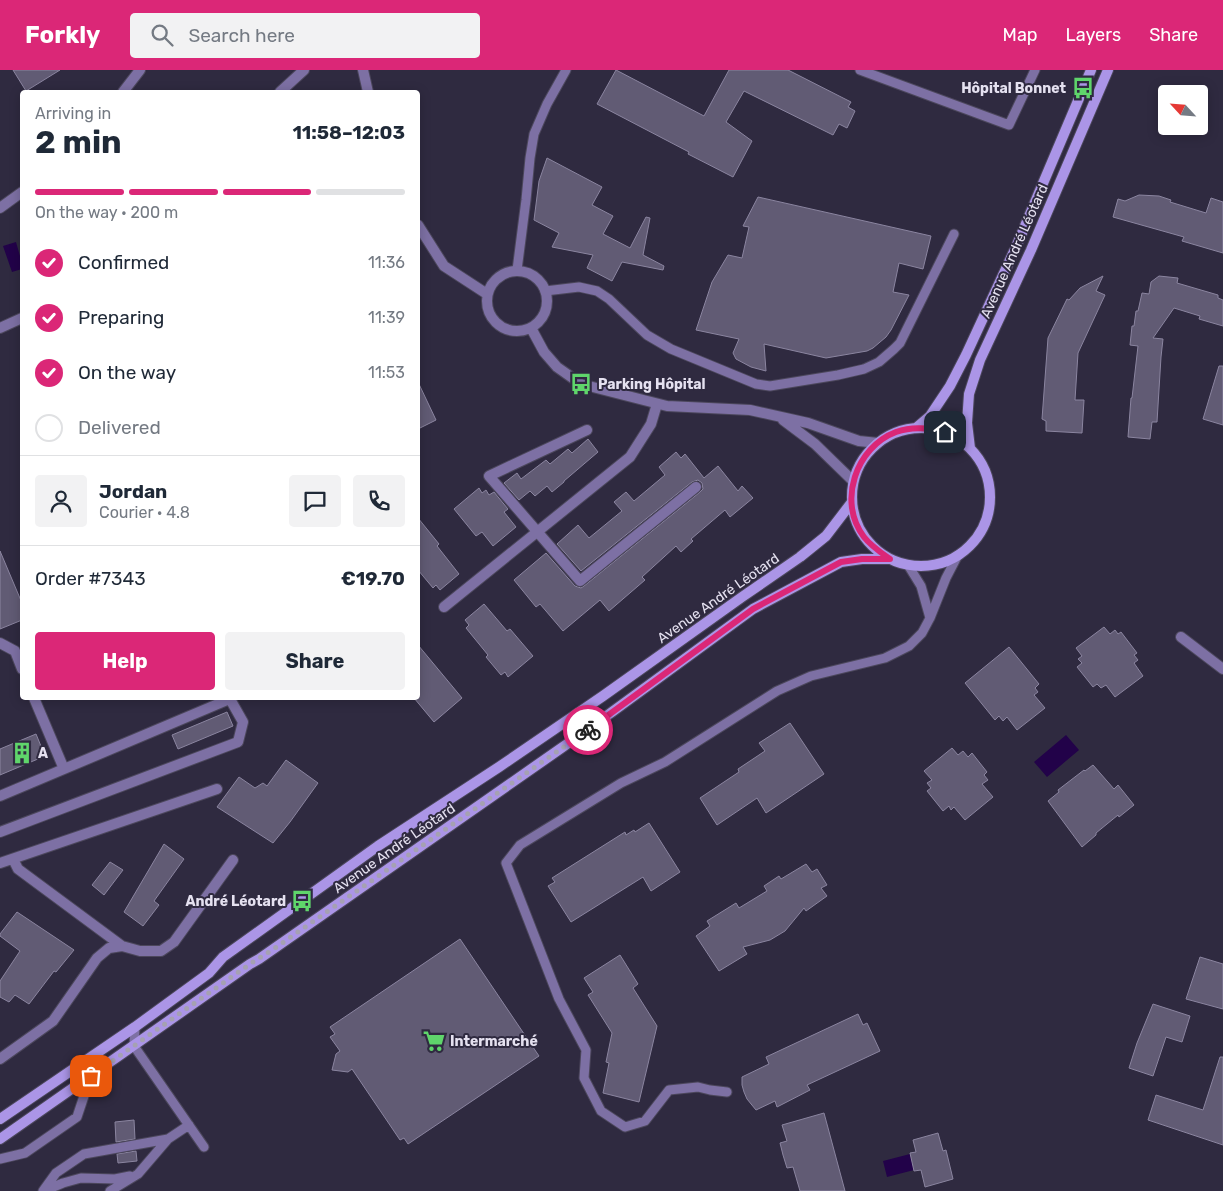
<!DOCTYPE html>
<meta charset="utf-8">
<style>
:root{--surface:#fff;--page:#f2f2f3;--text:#1f2937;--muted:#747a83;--line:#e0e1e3;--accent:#db2777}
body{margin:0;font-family:Rubik,sans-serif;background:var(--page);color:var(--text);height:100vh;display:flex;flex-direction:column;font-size:19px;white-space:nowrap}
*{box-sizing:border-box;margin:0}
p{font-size:16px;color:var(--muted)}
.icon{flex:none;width:28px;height:28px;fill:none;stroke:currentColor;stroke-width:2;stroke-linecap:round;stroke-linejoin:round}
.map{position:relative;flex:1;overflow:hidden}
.details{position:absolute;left:20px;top:20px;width:400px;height:610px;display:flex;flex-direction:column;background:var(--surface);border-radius:5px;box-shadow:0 2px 12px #0003}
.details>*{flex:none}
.needle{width:32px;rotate:296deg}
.buttons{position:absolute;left:1158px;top:15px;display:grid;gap:10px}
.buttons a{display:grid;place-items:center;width:50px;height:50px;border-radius:5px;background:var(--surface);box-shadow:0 2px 12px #0003;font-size:25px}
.pin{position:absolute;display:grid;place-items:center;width:42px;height:42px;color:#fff;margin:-21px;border-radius:10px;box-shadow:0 2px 8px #0006}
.courier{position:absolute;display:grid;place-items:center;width:50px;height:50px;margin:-25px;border:4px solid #db2777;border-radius:50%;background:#fff;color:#222;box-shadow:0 1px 6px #0007}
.overview em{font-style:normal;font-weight:700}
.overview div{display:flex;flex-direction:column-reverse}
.overview{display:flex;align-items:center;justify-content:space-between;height:85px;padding:0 15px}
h1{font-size:32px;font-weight:700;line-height:38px}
.bar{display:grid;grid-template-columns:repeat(4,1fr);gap:8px 5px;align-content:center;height:60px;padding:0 15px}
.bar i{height:6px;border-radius:4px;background:var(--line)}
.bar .on{background:var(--accent)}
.bar p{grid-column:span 4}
.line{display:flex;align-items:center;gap:12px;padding:0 15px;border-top:1px solid var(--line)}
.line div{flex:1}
.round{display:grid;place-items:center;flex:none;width:52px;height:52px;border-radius:5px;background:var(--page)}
ol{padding:0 15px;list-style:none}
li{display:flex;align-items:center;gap:15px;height:55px}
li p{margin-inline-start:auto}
li .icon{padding:5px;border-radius:50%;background:var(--accent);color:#fff;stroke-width:4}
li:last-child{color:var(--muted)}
li i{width:28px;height:28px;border:2px solid var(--line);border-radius:50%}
.primary-button{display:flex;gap:10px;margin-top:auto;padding:10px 15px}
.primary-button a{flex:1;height:58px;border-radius:5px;background:var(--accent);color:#fff;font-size:20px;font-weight:700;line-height:58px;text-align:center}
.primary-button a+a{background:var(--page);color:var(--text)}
header{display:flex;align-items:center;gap:30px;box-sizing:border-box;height:70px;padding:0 25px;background:var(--accent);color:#fff}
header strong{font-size:24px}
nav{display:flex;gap:28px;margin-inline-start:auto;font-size:18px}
.search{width:350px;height:45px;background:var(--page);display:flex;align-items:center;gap:12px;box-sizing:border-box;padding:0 18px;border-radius:5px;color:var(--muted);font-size:19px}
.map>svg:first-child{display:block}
</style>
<header>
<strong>Forkly</strong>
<div class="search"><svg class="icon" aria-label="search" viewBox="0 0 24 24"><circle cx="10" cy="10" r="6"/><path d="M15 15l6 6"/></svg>Search here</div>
<nav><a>Map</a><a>Layers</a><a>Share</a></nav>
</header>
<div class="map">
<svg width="1223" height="1121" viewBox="0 0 1223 1121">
<rect width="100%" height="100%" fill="#2f2a40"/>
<!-- water -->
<path fill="#220249" d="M16 172 22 193V199L12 202 3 176Z
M1066 665 1079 680 1047 707 1034 692Z
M910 1084 914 1100 887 1107 883 1091Z"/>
<!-- building -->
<path fill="#615b74" stroke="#8b85a0" d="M13 0H60L26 21Z
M616 0 704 46 729 0H788L851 32 848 37 855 41 847 58 839 54 833 65 744 21 726 52 752 71 733 107 688 84 689 82 597 34Z
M547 88 602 117 592 135 613 146 603 164 630 178 646 147 650 148 643 185 664 196 663 200 622 192 612 211 587 198 593 185 552 177 559 163 534 150 539 111Z
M1139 125 1159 126 1171 130 1170 132 1206 143 1211 128 1223 132V183L1182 171 1184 167 1113 147 1118 129 1125 131Z
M758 127 931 166 923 199 899 193 893 222 909 225 891 260 886 267 873 278 867 281 826 288 764 274 766 301 751 297 736 289 733 283 739 269 696 260 712 212 728 185 742 188 749 157 743 156Z
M1103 206 1096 221 1105 225 1078 283 1075 330H1084L1082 363 1046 361V351L1042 349 1048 268 1067 229 1069 230 1080 218Z
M1159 206 1178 208 1177 213 1218 225V228L1223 230V256L1199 249 1200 246 1174 238 1153 268 1163 269 1161 287 1157 352H1152L1150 369 1128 367 1131 328H1132L1138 276 1130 275 1132 256H1134L1136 241H1138L1142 223 1149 224 1151 212Z
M1219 296H1223V355L1203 349Z
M418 312 436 350 418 359Z
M588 369 598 382 564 411V412L552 422 547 416 535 426 530 421 519 430 504 413 517 403 521 409 546 390 550 394 568 379 572 383Z
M676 382 681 388 685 384 704 408 718 396 738 421 742 416 753 428 730 447 725 440 691 469 693 471 681 482 676 476 642 507 645 510 609 541 600 530 563 561 540 534 536 537 514 510 546 483 575 516 581 518 584 516 700 422 703 419 702 413 698 410 692 412 581 501 557 474 578 455 589 468 622 441 614 432 626 422 634 431 665 405 659 397Z
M479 418 482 423 486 420 489 425 494 422 508 439 504 442 516 457 493 476 482 462 476 466 454 439Z
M418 448 439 474 437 476 459 504 440 520 436 515 433 518 418 500Z
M0 481 22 533V550L0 559Z
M484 534 507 561 510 559 533 586 508 607 505 602 501 605 486 587 488 585 466 558 469 555 465 550Z
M1104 557 1110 564 1115 560 1118 564 1121 562 1137 583 1134 585 1138 590 1134 593 1143 606 1115 627 1106 615 1101 618 1097 614 1093 617 1077 597 1082 593 1078 589 1082 586 1076 578Z
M418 575 462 628 434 652 414 628H418Z
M1009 577 1039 614 1035 618 1038 622 1034 625 1045 638 1017 660 1007 647 1003 651 999 646 995 650 965 613Z
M227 642 233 656 178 679 172 665Z
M790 653 824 704 766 743 757 728 717 755 700 728 739 702 738 699 765 681 759 673Z
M36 664 45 686 0 705V679Z
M952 678 958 685 963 681 968 687 972 683 987 702 984 705 988 710 982 714 993 727 965 750 954 737 951 740 949 736 943 741 927 721 931 718 927 713 932 710 924 701Z
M286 690 318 713 290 752 273 773 217 737 239 707 255 718 263 713 267 716Z
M1093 695 1114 719 1118 715 1134 735 1119 747 1118 745 1096 763V765L1082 777 1048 731 1059 722 1058 720 1084 700 1085 701Z
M649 753 680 802 651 821 643 807 571 852 548 816 555 812 552 808 625 762 626 765 634 760 635 762Z
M164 774 184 789 154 831 159 835 143 856 124 842Z
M110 792 123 800 104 825 92 815Z
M806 794 812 802 817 799 827 815 821 818 827 826 806 841 804 838 785 861 770 870 743 877 747 884 719 901 696 866 710 856 707 851 736 833 739 838 767 821 764 816 779 806 781 809Z
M17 842 74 880 56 902 54 901 29 934 15 925 9 932 0 927V911L20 881 0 866V864Z
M460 869 539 986 408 1074 404 1068 400 1070 352 999 348 1002 332 1000 336 984 340 981 330 967 335 964 330 957Z
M620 885 638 914 633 918 657 956 639 1032 603 1023 609 993 606 992 612 963 588 925 593 922 584 908Z
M1200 887 1223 894V939L1186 929Z
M1153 934 1190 946 1182 972 1166 967 1153 1006 1129 998 1137 973Z
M858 944 863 955 867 953 880 981 807 1015 810 1020 777 1037 775 1031 756 1040 747 1029 744 1022 742 1015V1007L769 994 766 987Z
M1220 987H1223V1075L1148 1050 1156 1025 1203 1040Z
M824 1043 845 1121H800L793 1097 787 1098 783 1085 780 1073 787 1071 782 1055Z
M134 1050 135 1069 116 1072 115 1052Z
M938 1063 943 1081 946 1080 953 1109 925 1117 921 1100 914 1101 910 1083 916 1082 913 1070Z
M136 1081 137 1091 118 1093 117 1084Z"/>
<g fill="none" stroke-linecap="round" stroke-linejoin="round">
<!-- service casing -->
<g stroke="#4c475c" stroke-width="11">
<path id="service" d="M860 0 1009 55 1035 0
M517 200 526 130 530 88 534 64 547 34 566 0
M545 221 579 217 597 221 609 229 647 265 671 279 756 314 770 316 838 305 864 299 879 292 894 279 900 273 954 164
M908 495 921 516 930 548
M135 957 134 976 204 1077
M727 1022 710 1020 698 1017 669 1020 645 1051 625 1057 601 1041 584 1008 586 980 559 929 506 793 520 775 621 713 665 692 777 621 811 606 885 588 909 576 922 563 930 548 946 508 958 485
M0 1089 25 1083 77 1047 91 1005
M43 1121 56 1103 84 1084 168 1069
M44 1121 63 1113 81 1108 115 1109 130 1106
M110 1121 138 1104 168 1069 189 1055"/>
</g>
<!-- minor casing -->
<g stroke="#4c475c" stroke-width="12">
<path id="minor" d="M363 0 368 22
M123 22 140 0
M280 22 304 0
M0 138 22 122
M418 155 444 196 487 224
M487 231a30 30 0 1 1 60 0a30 30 0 1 1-60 0Z
M0 258 22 248
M531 258 544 282 557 297 581 314 667 336 750 340 808 353 859 371 878 373
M783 350 815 374 853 411
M587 360 489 406 580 511 696 417
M444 537 630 387 651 354 657 334
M1181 567 1223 599
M0 573 15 581 22 599
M34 628 64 699
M0 726 232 628
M0 762 238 672 243 652 230 629
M13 789 18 799 122 876 140 881H161L174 872 233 790
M0 793 217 719
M0 989 53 951 97 888 109 878 122 876"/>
</g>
<!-- secondary casing -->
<g stroke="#4c475c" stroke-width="12">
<path id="secondary" d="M916 358 930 346 950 316 966 285 1016 177 1091 0
M852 427a69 69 0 1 1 138 0a69 69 0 1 1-138 0Z
M970 378 967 353 969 324 980 290 1031 180 1108 0
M0 1049 135 957 209 903 223 887 378 776 499 697 603 626 742 527 800 487 826 466 852 432
M0 1069 250 894 259 889 590 658 753 539 841 492 862 489H890"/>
</g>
<!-- service -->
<use href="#service" stroke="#7d70a4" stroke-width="9"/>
<!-- minor -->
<use href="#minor" stroke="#7d70a4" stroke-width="10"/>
<!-- secondary -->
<use href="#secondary" stroke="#ab95e7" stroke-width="10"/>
</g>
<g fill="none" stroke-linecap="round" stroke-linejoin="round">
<!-- done -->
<path stroke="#a5a1b2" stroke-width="5" stroke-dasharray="0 9" d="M91 1006 250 894 275 878 588 660"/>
<!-- route -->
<path stroke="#db2777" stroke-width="6" d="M588 660 753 539 841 492 862 489H890C880 482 871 476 864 467 837 432 856 377 896 362 913 356 928 358 945 362"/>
</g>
<!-- icons -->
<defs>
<g id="bus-bare" transform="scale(1.725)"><path d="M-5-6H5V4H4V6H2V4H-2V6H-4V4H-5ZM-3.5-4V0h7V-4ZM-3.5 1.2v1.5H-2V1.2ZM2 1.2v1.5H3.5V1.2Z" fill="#5fd56b" stroke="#2f2a40" stroke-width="2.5" paint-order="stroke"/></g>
<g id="building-bare" transform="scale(1.725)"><path d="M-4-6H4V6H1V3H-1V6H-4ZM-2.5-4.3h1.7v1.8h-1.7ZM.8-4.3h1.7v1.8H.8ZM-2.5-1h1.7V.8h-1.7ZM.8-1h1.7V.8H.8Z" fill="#5fd56b" stroke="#2f2a40" stroke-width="2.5" paint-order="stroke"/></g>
<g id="supermarket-bare" transform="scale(1.725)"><path d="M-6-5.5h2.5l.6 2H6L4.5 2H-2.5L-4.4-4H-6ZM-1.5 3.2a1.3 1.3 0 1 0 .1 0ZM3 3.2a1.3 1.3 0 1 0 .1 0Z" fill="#5fd56b" stroke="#2f2a40" stroke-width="2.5" paint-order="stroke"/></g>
</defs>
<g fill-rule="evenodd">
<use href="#bus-bare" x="1083" y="18"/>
<use href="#bus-bare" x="581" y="314"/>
<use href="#building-bare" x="22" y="683"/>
<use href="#bus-bare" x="302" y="831"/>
<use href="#supermarket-bare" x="434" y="971"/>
</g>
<g text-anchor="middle" stroke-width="4" stroke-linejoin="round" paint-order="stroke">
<!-- poi labels -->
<g font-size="14" font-weight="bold" fill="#e5e1f0" stroke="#2f2a40" text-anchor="start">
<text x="1066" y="23" text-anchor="end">Hôpital Bonnet</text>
<text x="598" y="319">Parking Hôpital</text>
<text x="38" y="688">A</text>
<text x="286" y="836" text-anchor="end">André Léotard</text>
<text x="450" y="976">Intermarché</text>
</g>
<!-- street labels -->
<g font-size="14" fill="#e5e1f0" stroke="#2f2a40">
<text transform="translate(1014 181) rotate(-66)" y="5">Avenue André Léotard</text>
<text transform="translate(718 528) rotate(-35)" y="5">Avenue André Léotard</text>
<text transform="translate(394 778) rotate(-35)" y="5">Avenue André Léotard</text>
</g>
</g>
</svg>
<div class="buttons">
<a><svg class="needle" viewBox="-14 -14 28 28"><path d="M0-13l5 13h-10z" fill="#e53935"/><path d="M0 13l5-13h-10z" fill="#747a83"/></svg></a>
</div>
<div class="pin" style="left:91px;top:1006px;background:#ea580c"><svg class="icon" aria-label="bag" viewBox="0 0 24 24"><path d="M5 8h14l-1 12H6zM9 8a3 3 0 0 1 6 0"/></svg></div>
<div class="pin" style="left:945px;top:362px;background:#1f2937"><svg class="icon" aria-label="home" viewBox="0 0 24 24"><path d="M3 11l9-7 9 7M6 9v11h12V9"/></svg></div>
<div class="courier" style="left:588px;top:660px"><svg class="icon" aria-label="bike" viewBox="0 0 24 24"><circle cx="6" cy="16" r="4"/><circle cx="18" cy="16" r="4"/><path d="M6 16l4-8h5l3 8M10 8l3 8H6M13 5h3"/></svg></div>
<section class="details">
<div class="overview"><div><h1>2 min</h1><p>Arriving in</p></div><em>11:58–12:03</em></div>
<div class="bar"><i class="on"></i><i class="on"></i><i class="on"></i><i></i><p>On the way · 200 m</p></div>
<ol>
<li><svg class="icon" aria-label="check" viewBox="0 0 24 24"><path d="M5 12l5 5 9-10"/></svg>Confirmed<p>11:36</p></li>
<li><svg class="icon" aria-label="check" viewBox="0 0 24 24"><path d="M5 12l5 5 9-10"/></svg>Preparing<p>11:39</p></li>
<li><svg class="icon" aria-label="check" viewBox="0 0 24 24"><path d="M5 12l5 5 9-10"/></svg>On the way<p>11:53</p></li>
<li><i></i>Delivered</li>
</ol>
<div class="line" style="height:90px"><a class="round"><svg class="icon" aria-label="person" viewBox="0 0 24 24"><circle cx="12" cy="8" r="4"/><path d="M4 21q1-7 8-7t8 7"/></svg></a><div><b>Jordan</b><p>Courier · 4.8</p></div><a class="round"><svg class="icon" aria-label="chat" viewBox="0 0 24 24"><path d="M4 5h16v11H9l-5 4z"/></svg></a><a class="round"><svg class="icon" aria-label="phone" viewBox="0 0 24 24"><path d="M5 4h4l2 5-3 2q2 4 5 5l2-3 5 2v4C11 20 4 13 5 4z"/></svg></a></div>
<div class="line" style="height:65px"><div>Order #7343</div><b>€19.70</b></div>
<div class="primary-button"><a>Help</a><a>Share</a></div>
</section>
</div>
